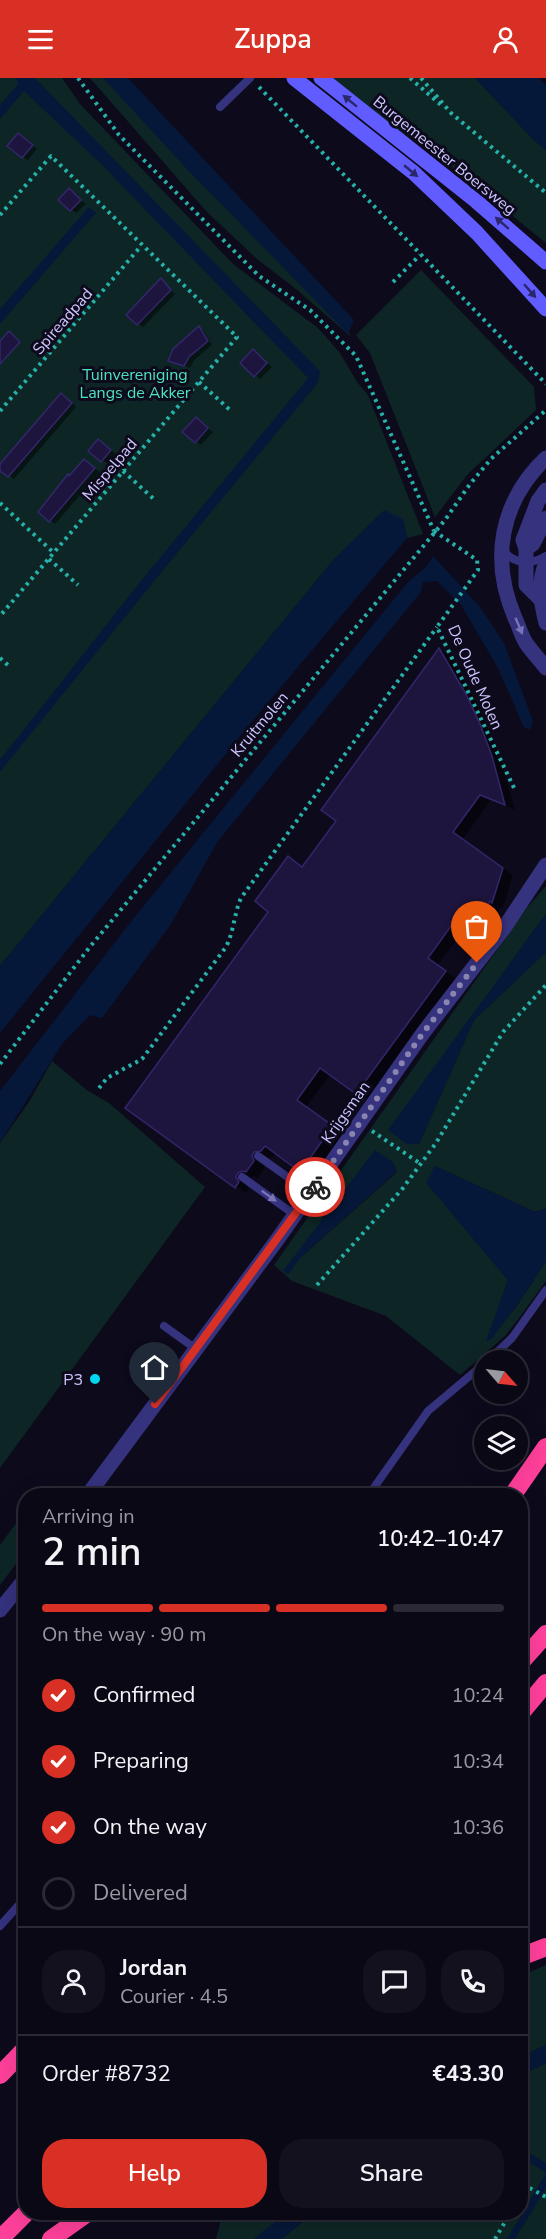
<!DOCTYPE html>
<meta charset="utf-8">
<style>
:root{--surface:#0a0815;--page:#13111e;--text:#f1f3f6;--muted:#999aa0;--line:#2a2934;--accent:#d93025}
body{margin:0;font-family:"Nunito Sans",sans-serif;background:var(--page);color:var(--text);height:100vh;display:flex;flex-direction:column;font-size:22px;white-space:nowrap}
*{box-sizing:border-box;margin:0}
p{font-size:20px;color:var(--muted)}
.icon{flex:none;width:33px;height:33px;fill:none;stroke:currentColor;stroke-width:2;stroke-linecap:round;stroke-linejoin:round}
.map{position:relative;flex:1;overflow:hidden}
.side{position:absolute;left:18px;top:1410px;width:510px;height:732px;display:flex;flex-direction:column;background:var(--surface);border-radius:24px;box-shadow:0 6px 24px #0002,0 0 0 2px var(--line)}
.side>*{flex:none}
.needle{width:39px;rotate:118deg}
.tools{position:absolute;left:474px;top:1272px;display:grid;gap:12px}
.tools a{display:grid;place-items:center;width:54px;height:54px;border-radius:50%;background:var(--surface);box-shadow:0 6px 24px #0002,0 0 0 2px var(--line);font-size:30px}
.pin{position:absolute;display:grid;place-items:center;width:51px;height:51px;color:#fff;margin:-62px -26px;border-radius:50% 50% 50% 0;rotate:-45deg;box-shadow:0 0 6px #0007}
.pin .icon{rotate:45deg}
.courier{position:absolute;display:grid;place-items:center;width:60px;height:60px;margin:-30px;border:4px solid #d93025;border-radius:50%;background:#fff;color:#222;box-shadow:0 2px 8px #0007}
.headline em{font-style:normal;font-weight:600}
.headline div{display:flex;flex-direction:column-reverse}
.headline{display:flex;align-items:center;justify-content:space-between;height:102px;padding:0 24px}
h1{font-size:39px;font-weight:600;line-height:45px}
.bar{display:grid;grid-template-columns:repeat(4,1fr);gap:9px 6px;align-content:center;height:72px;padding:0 24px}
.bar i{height:8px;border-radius:4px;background:var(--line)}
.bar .active{background:var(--accent)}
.bar p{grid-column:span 4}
.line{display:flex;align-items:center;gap:15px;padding:0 24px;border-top:2px solid var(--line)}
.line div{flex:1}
.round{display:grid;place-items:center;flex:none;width:63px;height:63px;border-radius:24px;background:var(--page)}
ol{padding:0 24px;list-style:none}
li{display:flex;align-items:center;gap:18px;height:66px}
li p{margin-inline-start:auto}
li .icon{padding:6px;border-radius:50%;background:var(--accent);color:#fff;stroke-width:4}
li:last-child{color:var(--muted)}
li i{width:33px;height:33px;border:3px solid var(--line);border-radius:50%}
.button{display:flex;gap:12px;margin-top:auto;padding:12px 24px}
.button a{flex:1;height:69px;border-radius:24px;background:var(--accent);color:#fff;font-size:24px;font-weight:600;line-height:69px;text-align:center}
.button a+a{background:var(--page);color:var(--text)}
header{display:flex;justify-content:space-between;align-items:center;height:78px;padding:0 24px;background:var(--accent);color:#fff;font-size:27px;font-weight:600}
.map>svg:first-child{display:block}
</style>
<header><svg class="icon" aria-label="menu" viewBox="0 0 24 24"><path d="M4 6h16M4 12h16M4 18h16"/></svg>Zuppa<svg class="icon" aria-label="person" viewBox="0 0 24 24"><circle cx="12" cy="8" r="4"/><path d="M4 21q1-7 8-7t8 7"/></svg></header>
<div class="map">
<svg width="546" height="2161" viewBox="0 0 546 2161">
<rect width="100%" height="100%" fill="#0d0a1c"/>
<!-- green -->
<path fill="#0d2625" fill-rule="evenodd" d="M0 0H62L80 26 233 186 318 250 340 275 357 304 368 317 423 456 407 460 403 441 335 480 0 888V688L75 590 0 682Z
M90 0H113L348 249 350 258 296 211 257 181 206 133Z
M332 0H475L533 61 546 72V165L456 92 385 43Z
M421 192 534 309 536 332 467 397 435 439 370 275 356 257Z
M546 808V836L389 1052 419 1066 474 942 546 874V1130L535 1134 435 1088 427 1105 508 1202 487 1262 491 1261 518 1226 546 1183V1203L519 1240 505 1258 460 1297 386 1238 292 1203 274 1187 526 831ZM375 1073 392 1084 397 1094 300 1180Z
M52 983 88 1013 109 1025 205 1109 0 1390V1065L29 1024Z
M25 1433V1474L0 1507V1467Z
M546 1887V1967L521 1979V1898Z
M546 1985V2161H281L314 2135 520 2134 521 1997Z
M223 2135H287L254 2161H216Z"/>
<!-- water -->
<path fill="#061839" d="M16 0H35L320 293 318 305 164 491 0 694V682L136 509 308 300 102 87 24 13 0 41V27L18 6Z
M103 0H128L354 242 348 256 186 90Z
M475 0H539L546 8V72L533 61Z
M89 129 96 135 0 246V231Z
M384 432 403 441 407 460 254 641 0 955V888L335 480Z
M433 478 480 529 504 565 533 643 530 652 524 649 497 588 461 527 437 503 423 504 421 514 218 763 171 846 102 940 90 937 62 966 0 1065V1013L133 841 408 504 427 488Z
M546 836V874L474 942 419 1066H407L388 1052Z
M375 1072 393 1084 397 1093 300 1180 288 1197 283 1193Z
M435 1088 535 1134 546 1130V1183L518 1226 491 1261 486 1263 508 1202 426 1105Z
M546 1967V1985L521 1997V1979Z
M521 2070 546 2085V2110L515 2161H507L546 2095 521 2079Z
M287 2134 314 2135 281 2161H254Z"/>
<!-- shadow -->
<path fill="#0007" d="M19 56 37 71 28 82 23 79Z
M69 112 86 126 76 135 60 122Z
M161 202 175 216 143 249 138 246Z
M199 250 204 253 212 267 194 282 190 290 170 282Z
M254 273 272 289 260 301 255 297Z
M67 320 76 329 14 401 0 391Z
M196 341 213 354 201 367 184 354Z
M104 366 116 376 108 386 90 373Z
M90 386 100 394 55 446 50 442 70 399Z
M440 572 450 578 476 624 502 685 515 732 491 722 463 761 513 797 503 830 501 828 489 851 472 840 438 887 456 901 368 1021 331 996 306 1029 343 1056 312 1099 276 1074 273 1079 264 1080 262 1085 265 1090 257 1100 254 1098 248 1101 246 1106 249 1111 246 1115 128 1030 271 833 288 780 303 790 338 742Z"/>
<!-- building -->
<path fill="#1e153e" stroke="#34266b" stroke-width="1.5" d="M18 55 33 67 22 80 7 68Z
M69 110 81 122 70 133 58 122Z
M161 200 171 212 137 247 126 237Z
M199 248 208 263 189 279 184 288 168 283 173 271Z
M9 253 20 264 0 286V263Z
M253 271 267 285 254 299 240 285Z
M61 315 72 325 8 399 0 393V386Z
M196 339 208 350 195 365 182 354Z
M98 361 111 372 101 384 88 373Z
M84 381 95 390 49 444 38 434 68 396 69 398Z
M439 570 466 616 480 646 492 678 505 727 480 717 453 754 503 790 492 825 490 823 478 846 461 834 428 880 446 893 356 1016 320 990 297 1022 333 1048 300 1094 265 1068 261 1073 254 1074 252 1078 254 1083 246 1094 242 1093 238 1095 236 1099 239 1104 235 1110 125 1030 268 834 255 823 288 778 302 789 336 743 321 732Z"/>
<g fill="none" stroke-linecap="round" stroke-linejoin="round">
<!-- path -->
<path stroke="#26b2aa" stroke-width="4" stroke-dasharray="3 4.5" stroke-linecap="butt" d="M78 0 119 57 259 198 310 232 356 278 434 453
M410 0 441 27
M421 0 451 35 546 115
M259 9 546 306
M0 137 51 78 237 259 0 538
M393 204 420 177
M199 304 230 332
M0 333 141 168
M123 393 156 423
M0 425 54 475
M434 453 477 482 478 492 437 549 515 712
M49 481 78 507
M0 580 10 589
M0 986 89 870 445 442 470 406 491 381 546 332
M99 1010 107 1000 142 981 226 869C234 853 234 836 241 820L437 549
M372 1053 421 1086
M317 1207 403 1110 436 1065 503 954 546 907
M520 2117 526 2108 546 2119
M495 2161 511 2134"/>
<!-- lane -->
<path stroke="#35327e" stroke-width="8" d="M220 29 250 0
M503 472C514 487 531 487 546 478
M258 1078 310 1115
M242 1099 295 1137
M164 1248 196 1271
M489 1282 512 1260 546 1212
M368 1418 428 1333 484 1286
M0 1848 26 1819"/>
<!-- street -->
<path stroke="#35327e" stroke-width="15" d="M546 380C500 424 490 482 515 540 519 548 521 557 526 565 532 574 540 582 546 590
M526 471 533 466 546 440
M546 485C537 506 541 525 546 545
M540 521 526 507V471L523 462 538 423 546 412
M87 1418 277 1162 423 955 504 850 546 787
M0 1532 26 1500"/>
<!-- secondary -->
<path stroke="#615cff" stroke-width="15" d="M294 0 414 95 477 155 546 231
M321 0 476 123 546 184"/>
<!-- highway -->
<path stroke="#ff409b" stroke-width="18" d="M512 1418 546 1369
M520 1585 546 1556
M520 1636 546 1605
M520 1879 546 1869
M0 1997 26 1970
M0 2161 27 2134
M51 2161 89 2134"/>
</g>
<!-- one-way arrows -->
<defs><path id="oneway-solid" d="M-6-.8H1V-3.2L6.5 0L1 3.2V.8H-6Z" transform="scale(1.5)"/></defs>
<g fill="#2a276b">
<use href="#oneway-solid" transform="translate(350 23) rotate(-141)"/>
<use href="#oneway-solid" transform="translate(411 93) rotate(40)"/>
<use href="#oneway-solid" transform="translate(502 145) rotate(-139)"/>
<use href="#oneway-solid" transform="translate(530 213) rotate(49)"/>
</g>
<g fill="#7974b8">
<use href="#oneway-solid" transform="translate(519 548) rotate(67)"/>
<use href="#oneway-solid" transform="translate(269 1118) rotate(36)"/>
</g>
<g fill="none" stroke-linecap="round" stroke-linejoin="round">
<!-- done -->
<path stroke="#8984b0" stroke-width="6" stroke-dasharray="0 10.8" d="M315 1109 423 955 477 885"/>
<!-- route -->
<path stroke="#d93025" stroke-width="8" d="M155 1326 315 1109"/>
</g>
<!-- markers -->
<circle fill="#00d7f0" stroke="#0d0a1c" stroke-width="2" cx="95" cy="1301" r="6"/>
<g text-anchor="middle" stroke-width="6" stroke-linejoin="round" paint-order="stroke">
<!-- street labels -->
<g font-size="16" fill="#ccc5ff" stroke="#0d0a1c">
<text transform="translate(445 77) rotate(39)" y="6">Burgemeester Boersweg</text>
<text transform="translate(62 243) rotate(-49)" y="6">Spireadpad</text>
<text transform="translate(109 391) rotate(-50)" y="6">Mispelpad</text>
<text transform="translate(476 599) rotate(66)" y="6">De Oude Molen</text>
<text transform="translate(259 646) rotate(-50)" y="6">Kruitmolen</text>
<text transform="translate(345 1034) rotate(-55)" y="6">Krijgsman</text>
</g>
<!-- park labels -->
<g font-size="16" fill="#4ce4be" stroke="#0d0a1c">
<text x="135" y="302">Tuinvereniging<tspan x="135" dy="18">Langs de Akker</tspan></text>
</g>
<!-- poi labels -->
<g font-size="16" fill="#ccc5ff" stroke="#0d0a1c" text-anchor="end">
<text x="83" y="1307">P3</text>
</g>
</g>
</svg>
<div class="tools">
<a><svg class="needle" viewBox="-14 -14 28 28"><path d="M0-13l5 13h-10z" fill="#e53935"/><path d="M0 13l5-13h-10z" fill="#999aa0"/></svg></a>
<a><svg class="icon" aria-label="layers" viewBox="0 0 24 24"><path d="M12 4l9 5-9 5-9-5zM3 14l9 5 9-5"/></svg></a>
</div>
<div class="pin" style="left:477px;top:885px;background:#ea580c"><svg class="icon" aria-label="bag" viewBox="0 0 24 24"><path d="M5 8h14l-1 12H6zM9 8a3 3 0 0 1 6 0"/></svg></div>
<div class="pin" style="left:155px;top:1326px;background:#1f2937"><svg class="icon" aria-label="home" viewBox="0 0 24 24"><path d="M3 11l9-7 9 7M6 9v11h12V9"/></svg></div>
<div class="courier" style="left:315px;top:1109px"><svg class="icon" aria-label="bike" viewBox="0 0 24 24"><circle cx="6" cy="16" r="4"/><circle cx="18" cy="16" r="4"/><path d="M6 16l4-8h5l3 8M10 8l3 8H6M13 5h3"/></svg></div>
<section class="side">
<div class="headline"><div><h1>2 min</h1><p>Arriving in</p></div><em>10:42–10:47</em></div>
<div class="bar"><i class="active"></i><i class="active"></i><i class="active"></i><i></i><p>On the way · 90 m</p></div>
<ol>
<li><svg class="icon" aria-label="check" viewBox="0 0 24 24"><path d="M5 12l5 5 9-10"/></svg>Confirmed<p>10:24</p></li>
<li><svg class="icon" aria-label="check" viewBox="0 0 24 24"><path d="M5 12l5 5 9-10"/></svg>Preparing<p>10:34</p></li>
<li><svg class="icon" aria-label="check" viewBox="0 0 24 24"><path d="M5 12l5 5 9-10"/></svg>On the way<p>10:36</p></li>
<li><i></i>Delivered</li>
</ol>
<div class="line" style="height:108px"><a class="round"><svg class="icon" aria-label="person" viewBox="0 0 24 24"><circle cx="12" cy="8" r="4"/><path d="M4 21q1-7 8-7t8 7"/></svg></a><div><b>Jordan</b><p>Courier · 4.5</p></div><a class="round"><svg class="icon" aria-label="chat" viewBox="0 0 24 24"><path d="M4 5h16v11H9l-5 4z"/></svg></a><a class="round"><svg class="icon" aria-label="phone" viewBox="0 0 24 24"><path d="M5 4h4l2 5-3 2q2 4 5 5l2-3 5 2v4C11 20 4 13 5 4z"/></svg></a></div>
<div class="line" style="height:78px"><div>Order #8732</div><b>€43.30</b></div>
<div class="button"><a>Help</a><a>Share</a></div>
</section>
</div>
